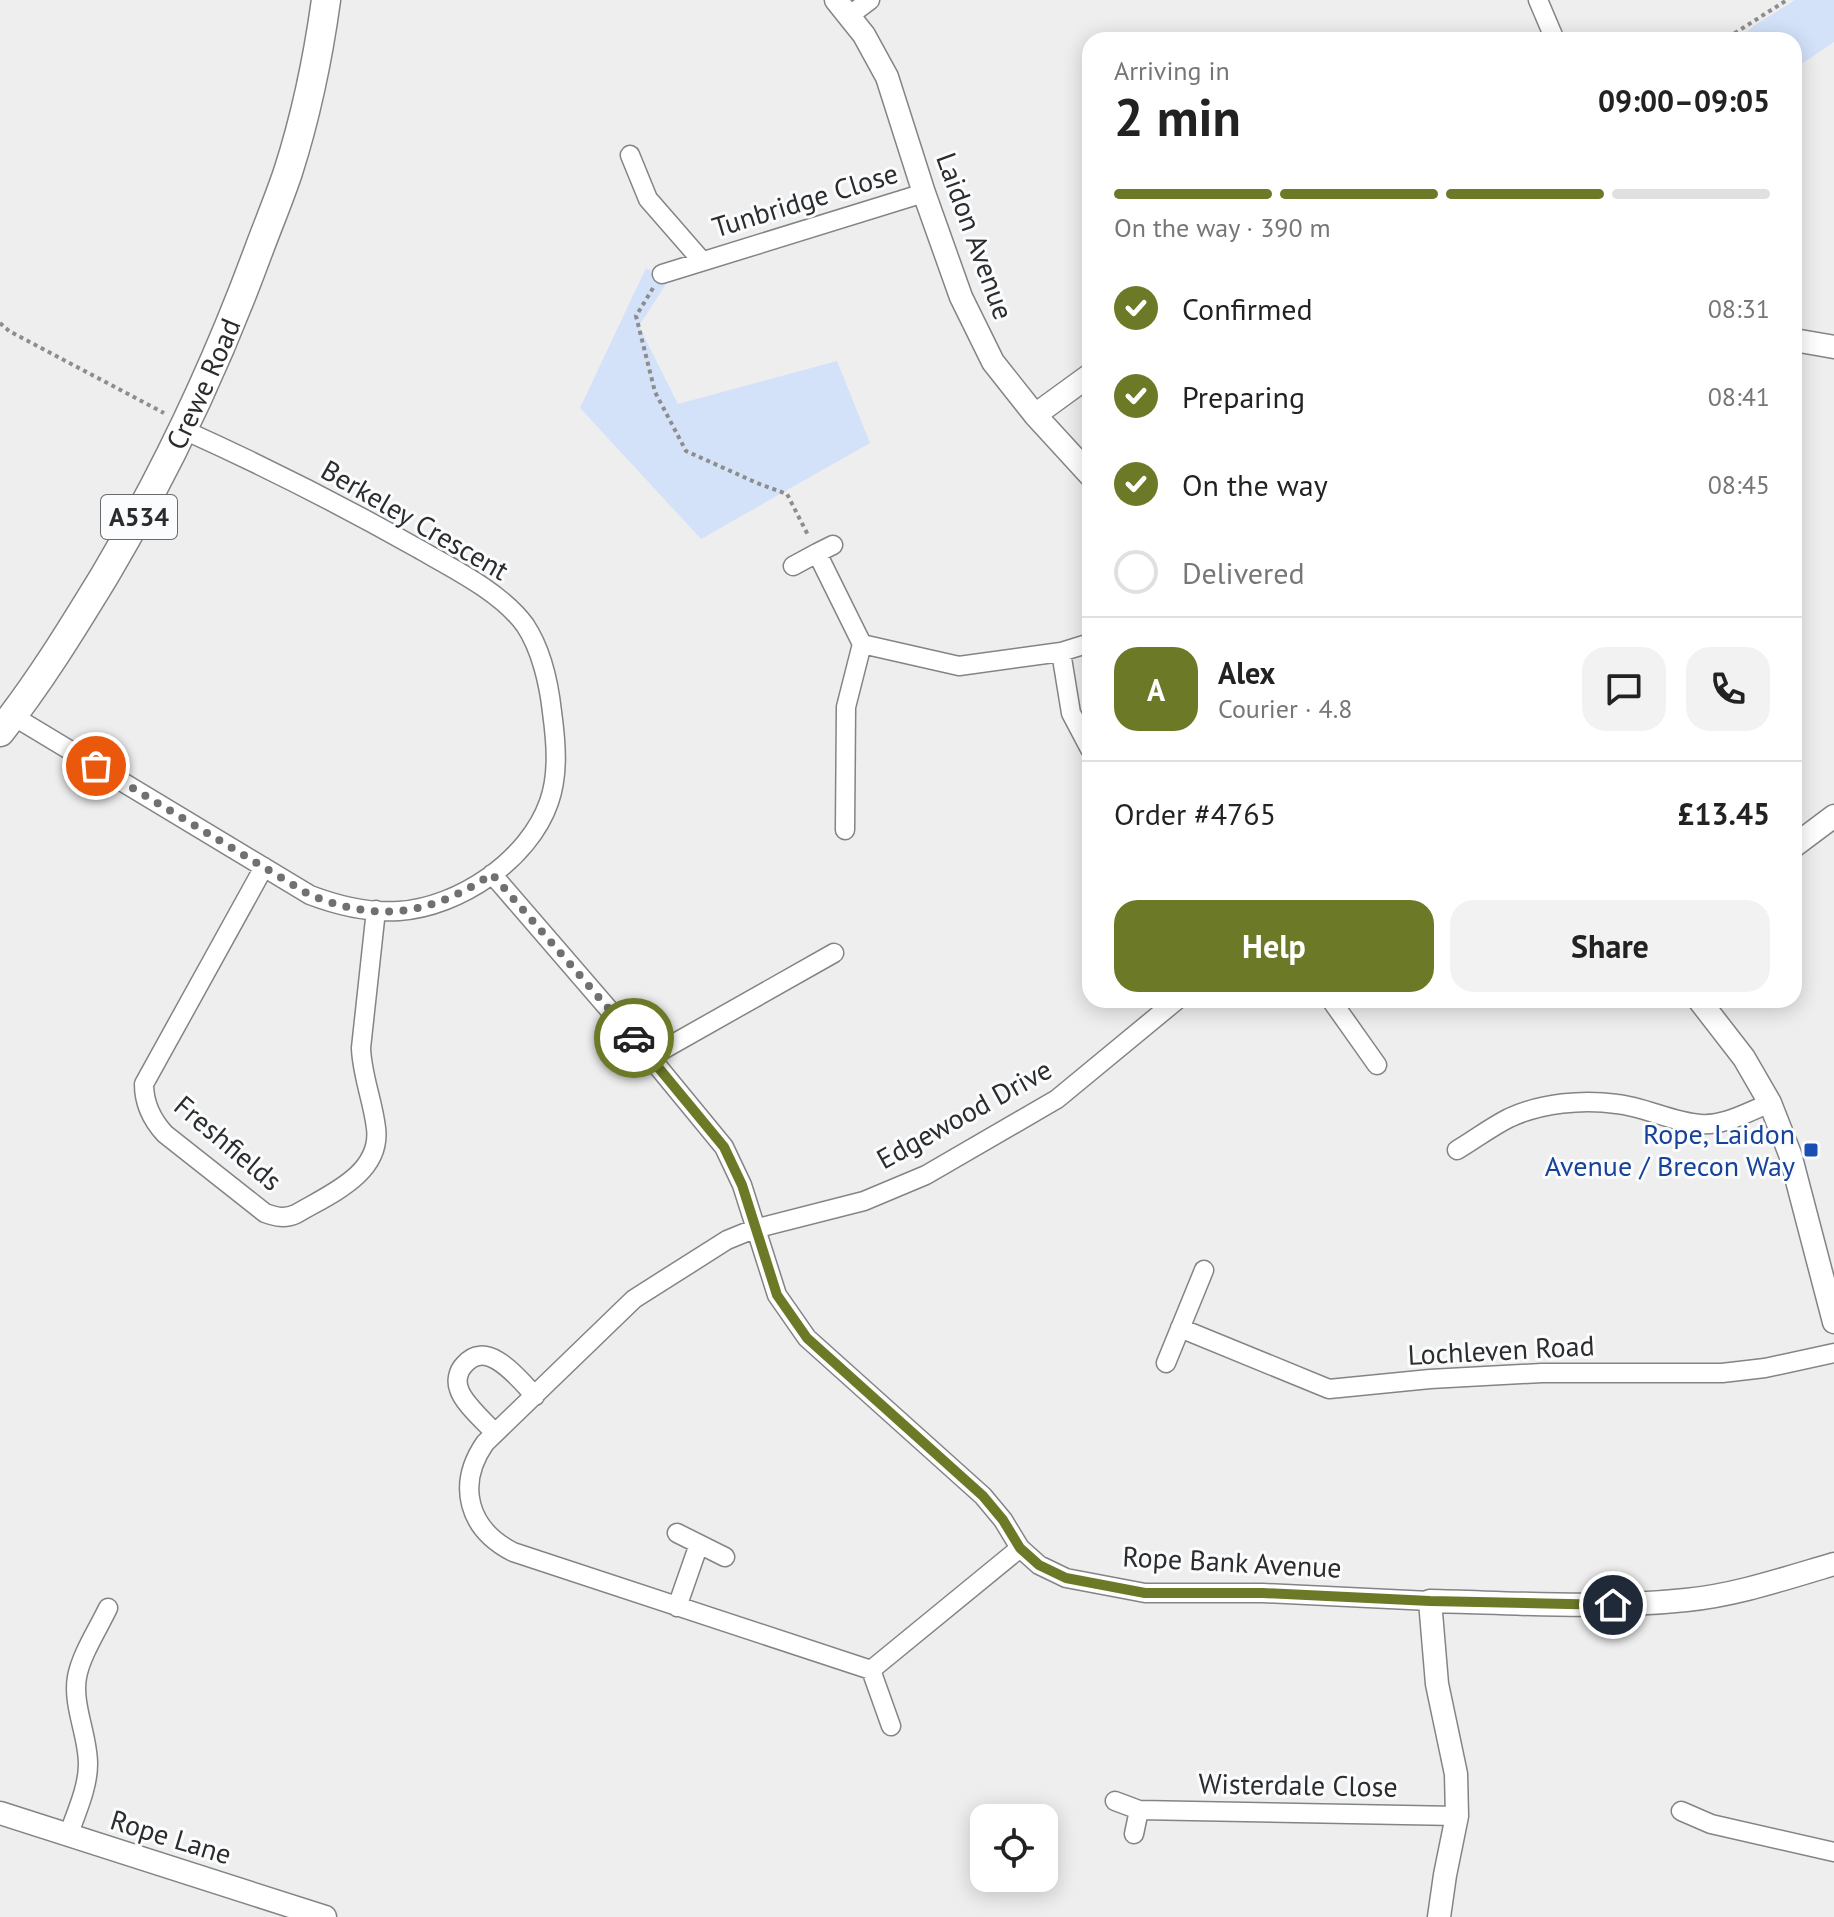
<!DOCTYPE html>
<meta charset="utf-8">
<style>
:root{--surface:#fff;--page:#f2f2f2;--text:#222;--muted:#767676;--line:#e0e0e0;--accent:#6c7a27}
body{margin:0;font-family:"PT Sans",sans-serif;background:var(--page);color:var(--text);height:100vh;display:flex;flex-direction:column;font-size:30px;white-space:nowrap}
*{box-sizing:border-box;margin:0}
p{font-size:26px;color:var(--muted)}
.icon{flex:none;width:44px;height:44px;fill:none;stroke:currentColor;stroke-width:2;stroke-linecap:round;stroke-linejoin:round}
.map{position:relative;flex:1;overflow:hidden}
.side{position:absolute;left:1082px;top:32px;width:720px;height:976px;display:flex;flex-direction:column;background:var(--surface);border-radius:24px;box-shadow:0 4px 20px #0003}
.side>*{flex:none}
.fabs{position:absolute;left:970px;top:1804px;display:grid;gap:16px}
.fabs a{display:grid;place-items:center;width:88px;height:88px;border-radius:16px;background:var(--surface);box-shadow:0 4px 20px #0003;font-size:40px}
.pin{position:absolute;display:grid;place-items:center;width:68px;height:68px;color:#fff;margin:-34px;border:4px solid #fff;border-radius:50%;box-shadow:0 2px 8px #0007}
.courier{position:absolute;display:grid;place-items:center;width:80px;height:80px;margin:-40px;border:6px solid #6c7a27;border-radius:50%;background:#fff;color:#222;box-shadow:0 2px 10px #0007}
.overview em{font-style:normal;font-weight:700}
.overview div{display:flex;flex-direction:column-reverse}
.overview{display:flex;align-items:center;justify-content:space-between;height:136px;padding:0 32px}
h1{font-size:52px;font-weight:700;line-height:60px}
.bar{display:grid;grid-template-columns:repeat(4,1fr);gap:12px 8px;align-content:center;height:96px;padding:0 32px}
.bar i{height:10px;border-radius:6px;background:var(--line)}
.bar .on{background:var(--accent)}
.bar p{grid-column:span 4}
.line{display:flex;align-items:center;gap:20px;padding:0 32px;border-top:2px solid var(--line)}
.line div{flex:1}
.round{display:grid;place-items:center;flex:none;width:84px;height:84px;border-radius:24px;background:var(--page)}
ol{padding:0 32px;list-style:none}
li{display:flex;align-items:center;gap:24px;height:88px}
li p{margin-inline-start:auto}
li .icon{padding:8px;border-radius:50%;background:var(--accent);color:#fff;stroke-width:4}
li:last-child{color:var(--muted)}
li i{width:44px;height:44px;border:4px solid var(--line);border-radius:50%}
.primary-button{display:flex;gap:16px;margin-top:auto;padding:16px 32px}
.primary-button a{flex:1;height:92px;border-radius:24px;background:var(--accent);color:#fff;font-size:32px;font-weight:700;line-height:92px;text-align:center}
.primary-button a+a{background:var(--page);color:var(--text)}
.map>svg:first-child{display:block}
</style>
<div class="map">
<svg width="1834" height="1917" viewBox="0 0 1834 1917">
<rect width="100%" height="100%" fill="#eeeeef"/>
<!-- green -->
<path fill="#d3e2f9" d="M1795 0H1834V42L1794 69V40H1737L1755 25Z
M646 268 668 281 639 326 678 404 837 361 870 443 701 539 580 408Z"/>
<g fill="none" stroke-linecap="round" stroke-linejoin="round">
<!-- minor casing -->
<g stroke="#838485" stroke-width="21">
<path id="minor" d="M1538 0 1555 40
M850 15 870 0
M630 155 648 199 702 261
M662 274 924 193
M833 545 817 553 862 644 959 666 1061 652 1090 643
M793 566 817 553
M1061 652 1071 713 1090 749
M13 716 310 895C339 906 369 913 399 911 459 907 529 860 549 802 559 774 556 741 552 712 549 684 541 649 525 625 501 592 452 568 417 548 341 505 264 466 184 430
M845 830 846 707 862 644
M264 867 144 1084C144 1104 152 1120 165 1134L265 1213C276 1217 285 1219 296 1214 328 1195 382 1174 376 1128 373 1101 362 1076 361 1048L376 910
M492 874 650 1057 724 1147 742 1185 777 1295 807 1338 983 1496 1003 1520 1020 1548 1039 1565 1066 1578 1145 1593H1263L1430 1601
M1331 1000 1377 1065
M650 1057 834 953
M1457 1150C1474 1140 1491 1127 1509 1118 1541 1103 1583 1099 1617 1104 1645 1107 1672 1122 1700 1124 1724 1126 1748 1112 1770 1103
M1180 1328 1329 1389 1430 1379 1542 1373H1722L1765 1368 1834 1353
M1166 1363 1204 1270
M495 1433C484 1421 463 1403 459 1389 456 1381 458 1371 464 1365 487 1337 519 1379 535 1396
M677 1533 725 1557
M1020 1548 871 1670 513 1552C468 1529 456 1485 485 1443L634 1299 727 1240 754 1229 864 1201 926 1175 1057 1099 1177 1000
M677 1607 699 1544
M871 1670 891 1726
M1115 1801 1139 1810 1457 1816
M1681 1811 1711 1824 1834 1852
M1134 1834 1139 1810
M68 1836C76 1813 88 1788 88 1764 88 1735 72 1705 77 1677 81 1655 98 1629 108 1608"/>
</g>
<!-- tertiary casing -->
<g stroke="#838485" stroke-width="25">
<path id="tertiary" d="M836 0 864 35 887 77 924 193 961 297 993 362 1035 415 1090 475
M1794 340 1834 347
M1035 415 1090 375
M1794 846 1834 816
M1699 1000 1744 1058 1770 1103 1790 1154 1834 1322
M0 1813 325 1917
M1439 1917 1445 1875 1457 1816 1456 1774 1437 1684 1430 1601C1516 1603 1601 1609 1686 1600 1737 1595 1786 1578 1834 1564"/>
</g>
<!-- primary casing -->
<g stroke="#838485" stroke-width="31">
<g id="primary">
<path id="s1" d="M0 732C39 683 72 629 105 575 167 470 216 366 258 252 268 225 279 199 288 172 306 116 318 58 326 0"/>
</g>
</g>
<!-- path -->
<path stroke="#8d8d8e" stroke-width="4" stroke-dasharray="4 4" stroke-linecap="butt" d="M1730 40 1735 33 1787 0
M653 288 636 316 655 392 686 451 757 483 787 494 809 537
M0 323 9 331 164 413"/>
<!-- minor -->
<use href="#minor" stroke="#fff" stroke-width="18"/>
<!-- tertiary -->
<use href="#tertiary" stroke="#fff" stroke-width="22"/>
<!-- primary -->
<use href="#primary" stroke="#fff" stroke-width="28"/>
</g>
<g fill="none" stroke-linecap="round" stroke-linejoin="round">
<!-- done -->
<path stroke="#707071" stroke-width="8" stroke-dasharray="0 14.4" d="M96 766 310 895C380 923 430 915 492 874L634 1038"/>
<!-- route -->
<path stroke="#6c7a27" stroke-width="10" d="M634 1038 724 1147 742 1185 777 1295 807 1338 983 1496 1003 1520 1020 1548 1039 1565 1066 1578 1145 1593H1263L1430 1601 1613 1605"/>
</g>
<!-- markers -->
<rect fill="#1a4fb4" stroke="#fbfcfd" stroke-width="3" x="1803" y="1142" width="16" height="16" rx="4"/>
<g text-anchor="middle" stroke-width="6" stroke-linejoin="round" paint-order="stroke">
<!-- shield labels -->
<rect fill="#fbfcfd" stroke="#6a6a6b" stroke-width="2" x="101" y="495" width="76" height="44" rx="6"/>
<g font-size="26" font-weight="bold" fill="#2c2c2d">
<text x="139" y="526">A534</text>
</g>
<!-- street labels -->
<g font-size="28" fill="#2c2c2d" stroke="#fbfcfd">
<text transform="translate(805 200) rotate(-17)" y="10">Tunbridge Close</text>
<text transform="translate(975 236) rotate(70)" y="10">Laidon Avenue</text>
<text dy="10" stroke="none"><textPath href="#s1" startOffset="404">Crewe Road</textPath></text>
<text transform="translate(415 520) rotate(30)" y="10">Berkeley Crescent</text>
<text transform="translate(964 1114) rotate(-29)" y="10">Edgewood Drive</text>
<text transform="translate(228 1143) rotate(40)" y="10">Freshfields</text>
<text transform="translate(1501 1350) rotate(-3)" y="10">Lochleven Road</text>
<text transform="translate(1232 1562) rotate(3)" y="10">Rope Bank Avenue</text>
<text transform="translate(1298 1785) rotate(1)" y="10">Wisterdale Close</text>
<text transform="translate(171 1837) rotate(17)" y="10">Rope Lane</text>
</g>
<!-- transit labels -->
<g font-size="28" fill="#164399" stroke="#fbfcfd" text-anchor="end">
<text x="1795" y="1144">Rope, Laidon<tspan x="1795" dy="32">Avenue / Brecon Way</tspan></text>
</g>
</g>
</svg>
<div class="fabs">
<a><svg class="icon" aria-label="locate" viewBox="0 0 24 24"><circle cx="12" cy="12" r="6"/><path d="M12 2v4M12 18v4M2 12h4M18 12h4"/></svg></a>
</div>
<div class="pin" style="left:96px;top:766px;background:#ea580c"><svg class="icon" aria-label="bag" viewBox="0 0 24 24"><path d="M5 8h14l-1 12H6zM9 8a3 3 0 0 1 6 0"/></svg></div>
<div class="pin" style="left:1613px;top:1605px;background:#1f2937"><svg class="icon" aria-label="home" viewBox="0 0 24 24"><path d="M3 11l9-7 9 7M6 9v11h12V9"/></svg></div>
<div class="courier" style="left:634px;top:1038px"><svg class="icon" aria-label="car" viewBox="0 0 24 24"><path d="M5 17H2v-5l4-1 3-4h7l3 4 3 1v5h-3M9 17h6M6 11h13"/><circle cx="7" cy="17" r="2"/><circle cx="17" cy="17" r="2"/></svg></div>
<section class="side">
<div class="overview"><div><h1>2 min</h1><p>Arriving in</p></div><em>09:00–09:05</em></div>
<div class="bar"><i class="on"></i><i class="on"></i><i class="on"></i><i></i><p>On the way · 390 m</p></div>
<ol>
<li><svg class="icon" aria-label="check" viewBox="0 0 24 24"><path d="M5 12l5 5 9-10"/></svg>Confirmed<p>08:31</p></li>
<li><svg class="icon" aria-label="check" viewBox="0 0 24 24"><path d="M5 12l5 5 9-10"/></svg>Preparing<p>08:41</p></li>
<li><svg class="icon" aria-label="check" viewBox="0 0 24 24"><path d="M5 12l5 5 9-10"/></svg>On the way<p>08:45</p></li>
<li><i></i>Delivered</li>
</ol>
<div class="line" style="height:144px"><b class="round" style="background:var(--accent);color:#fff">A</b><div><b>Alex</b><p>Courier · 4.8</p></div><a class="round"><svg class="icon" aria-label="chat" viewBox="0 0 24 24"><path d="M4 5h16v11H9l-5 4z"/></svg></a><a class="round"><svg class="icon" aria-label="phone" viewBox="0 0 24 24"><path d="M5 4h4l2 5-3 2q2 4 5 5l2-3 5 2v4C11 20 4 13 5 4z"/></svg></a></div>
<div class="line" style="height:104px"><div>Order #4765</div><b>£13.45</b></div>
<div class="primary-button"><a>Help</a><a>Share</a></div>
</section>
</div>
